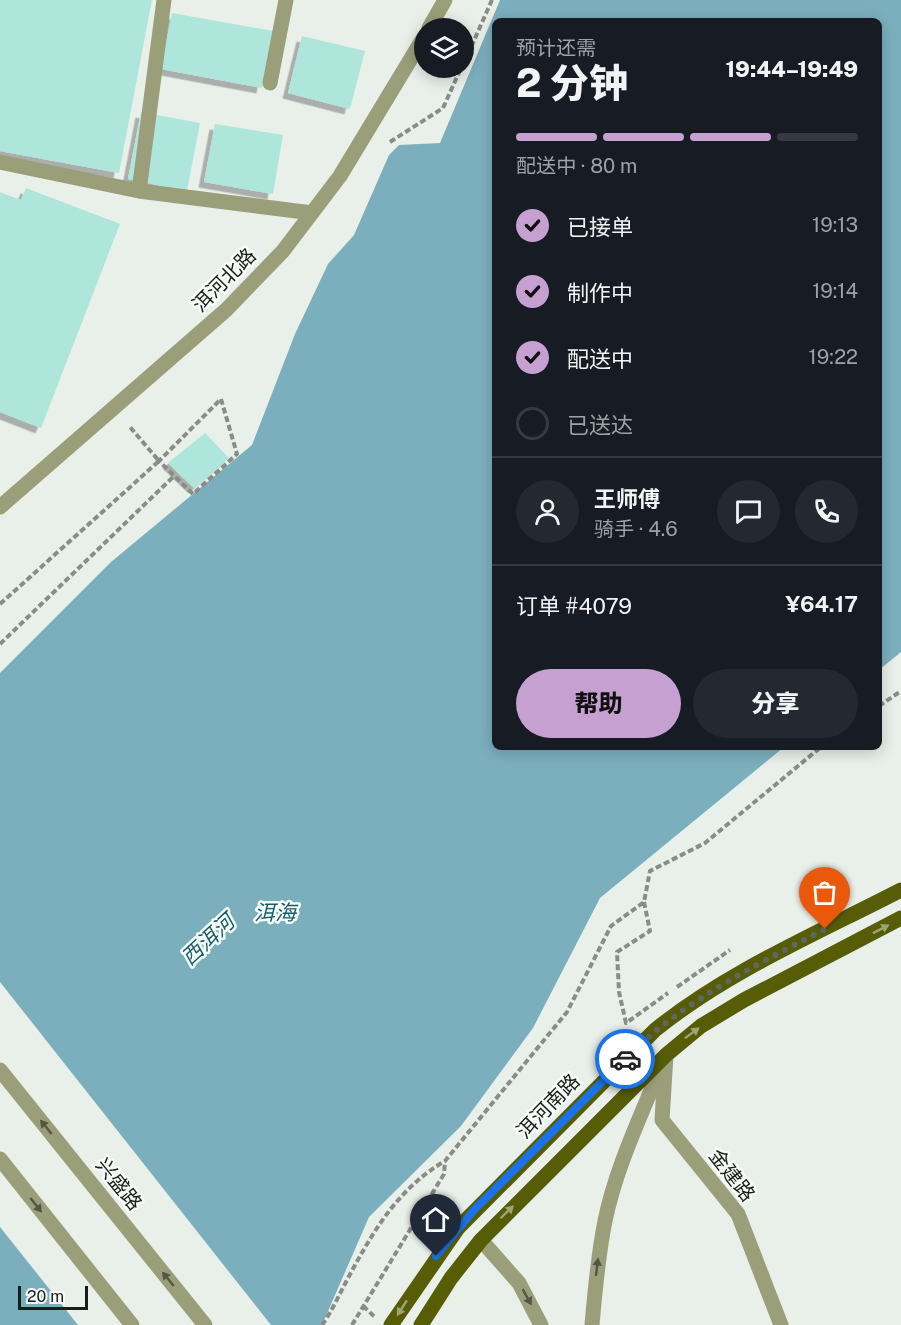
<!DOCTYPE html>
<html lang="zh">
<meta charset="utf-8">
<style>
:root{--surface:#171b24;--page:#242831;--text:#f1f3f6;--muted:#9ea1a6;--line:#363941;--accent:#c7a0d2}
body{margin:0;font-family:"Public Sans","Noto Sans SC",sans-serif;background:var(--page);color:var(--text);height:100vh;display:flex;flex-direction:column;font-size:22px;white-space:nowrap}
*{box-sizing:border-box;margin:0}
p{font-size:20px;color:var(--muted)}
.icon{flex:none;width:33px;height:33px;fill:none;stroke:currentColor;stroke-width:2;stroke-linecap:round;stroke-linejoin:round}
.map{position:relative;flex:1;overflow:hidden}
.drawer{position:absolute;left:492px;top:18px;width:390px;height:732px;display:flex;flex-direction:column;background:var(--surface);border-radius:9px;box-shadow:0 3px 15px #0003}
.drawer>*{flex:none}
.controls{position:absolute;left:414px;top:18px;display:grid;gap:12px}
.controls a{display:grid;place-items:center;width:60px;height:60px;border-radius:50%;background:var(--surface);box-shadow:0 3px 15px #0003;font-size:30px}
.scale{position:absolute;left:18px;bottom:15px;width:70px;box-sizing:border-box;padding-left:6px;border:3px solid #1a1c1a;border-top:0;font-size:16px;line-height:21px;white-space:nowrap;color:#1a1c1a;-webkit-text-stroke:4px #f6fcf7;paint-order:stroke}
.pin{position:absolute;display:grid;place-items:center;width:51px;height:51px;color:#fff;margin:-62px -26px;border-radius:50% 50% 50% 0;rotate:-45deg;box-shadow:0 0 6px #0007}
.pin .icon{rotate:45deg}
.courier{position:absolute;display:grid;place-items:center;width:60px;height:60px;margin:-30px;border:4px solid #1a73e8;border-radius:50%;background:#fff;color:#222;box-shadow:0 2px 8px #0007}
.summary em{font-style:normal;font-weight:800}
.summary div{display:flex;flex-direction:column-reverse}
.summary{display:flex;align-items:center;justify-content:space-between;height:102px;padding:0 24px}
h1{font-size:39px;font-weight:800;line-height:45px}
.bar{display:grid;grid-template-columns:repeat(4,1fr);gap:9px 6px;align-content:center;height:72px;padding:0 24px}
.bar i{height:8px;border-radius:4px;background:var(--line)}
.bar .active{background:var(--accent)}
.bar p{grid-column:span 4}
.line{display:flex;align-items:center;gap:15px;padding:0 24px;border-top:2px solid var(--line)}
.line div{flex:1}
.round{display:grid;place-items:center;flex:none;width:63px;height:63px;border-radius:32px;background:var(--page)}
ol{padding:0 24px;list-style:none}
li{display:flex;align-items:center;gap:18px;height:66px}
li p{margin-inline-start:auto}
li .icon{padding:6px;border-radius:50%;background:var(--accent);color:#111;stroke-width:4}
li:last-child{color:var(--muted)}
li i{width:33px;height:33px;border:3px solid var(--line);border-radius:50%}
.action{display:flex;gap:12px;margin-top:auto;padding:12px 24px}
.action a{flex:1;height:69px;border-radius:36px;background:var(--accent);color:#111;font-size:24px;font-weight:800;line-height:69px;text-align:center}
.action a+a{background:var(--page);color:var(--text)}
.map>svg:first-child{display:block}
</style>
<div class="map">
<svg width="901" height="1325" viewBox="0 0 901 1325">
<defs>
<filter id="shadow"><feDropShadow dx="-5.5" dy="5.5" stdDeviation="0" flood-color="#0004"/></filter>
</defs>
<rect width="100%" height="100%" fill="#e9efe9"/>
<!-- water -->
<path fill="#7cafbe" d="M500 0H901V652L879 670V21H495V747H784L600 898 533 1028 461 1126 369 1217 322 1325H0V673L111 562 252 445 295 334 328 264 354 235 389 155 399 145 440 143Z"/>
<!-- pier -->
<path fill="#e9efe9" d="M0 982 271 1325H78L0 1227Z"/>
<!-- building -->
<path fill="#afe6dc" filter="url(#shadow)" d="M0 0H152L119 173 0 151Z
M172 13 273 31 262 88 161 69Z
M302 36 365 51 350 109 288 93Z
M141 112 200 123 187 191 128 179Z
M215 124 283 135 273 194 204 182Z
M26 188 120 224 41 428 0 412V192L21 200Z
M205 433 229 458 194 488 168 463Z"/>
<g fill="none" stroke-linecap="round" stroke-linejoin="round">
<!-- path -->
<path stroke="#898d89" stroke-width="4" stroke-dasharray="6 3" stroke-linecap="butt" d="M464 63 492 0
M390 142 443 108 461 68
M221 399 237 454 193 494 159 461Z
M0 604 159 461 130 427
M0 644 173 477
M879 706 901 691
M644 902 650 931 617 952 619 992 626 1023 668 993
M677 987 730 950
M363 1306 376 1318
M322 1325C332 1311 339 1295 347 1280 372 1233 397 1189 445 1161L567 1012 611 926 644 902 650 871 705 843 821 747
M352 1325 444 1174 445 1162"/>
<!-- minor -->
<path stroke="#9a9f79" stroke-width="15" d="M429 28 445 0
M270 83 286 0
M0 162 139 191 312 213
M139 191 164 0
M0 507 226 310 283 251 340 176 424 37
M666 1055 662 1120 738 1214 781 1325
M0 1070 205 1325
M0 1159 132 1325
M481 1240 519 1283 541 1325
M592 1325C595 1290 598 1255 605 1221 616 1167 641 1116 661 1066"/>
<!-- major -->
<path stroke="#575d06" stroke-width="15" d="M391 1325 458 1228 655 1030C728 971 818 933 901 890
M421 1325 451 1278 481 1240 666 1055 701 1026 744 1000 901 918"/>
</g>
<!-- one-way arrows -->
<defs><path id="oneway-solid" d="M-6-.8H1V-3.2L6.5 0L1 3.2V.8H-6Z" transform="scale(1.5)"/></defs>
<g fill="#9fa572">
<use href="#oneway-solid" transform="translate(881 929) rotate(-27)"/>
<use href="#oneway-solid" transform="translate(692 1033) rotate(-37)"/>
<use href="#oneway-solid" transform="translate(507 1212) rotate(-44)"/>
<use href="#oneway-solid" transform="translate(402 1308) rotate(123)"/>
</g>
<g fill="#545745">
<use href="#oneway-solid" transform="translate(46 1127) rotate(-129)"/>
<use href="#oneway-solid" transform="translate(36 1205) rotate(52)"/>
<use href="#oneway-solid" transform="translate(597 1267) rotate(-83)"/>
<use href="#oneway-solid" transform="translate(168 1279) rotate(-129)"/>
<use href="#oneway-solid" transform="translate(527 1297) rotate(61)"/>
</g>
<g fill="none" stroke-linecap="round" stroke-linejoin="round">
<!-- done -->
<path stroke="#626662" stroke-width="6" stroke-dasharray="0 10.8" d="M625 1059C683 1001 754 966 825 929"/>
<!-- route -->
<path stroke="#1a73e8" stroke-width="8" d="M436 1256 474 1210 625 1059"/>
</g>
<g text-anchor="middle" stroke-width="5" stroke-linejoin="round" paint-order="stroke">
<!-- street labels -->
<g font-size="20" fill="#1a1c1a" stroke="#f6fcf7">
<text transform="translate(224 280) rotate(-45)" y="7">洱河北路</text>
<text transform="translate(548 1106) rotate(-46)" y="7">洱河南路</text>
<text transform="translate(732 1175) rotate(52)" y="7">金建路</text>
<text transform="translate(119 1184) rotate(51)" y="7">兴盛路</text>
</g>
<!-- water labels -->
<g font-size="21" font-style="italic" fill="#165b6b" stroke="#f6fcf7">
<text x="275" y="920">洱海</text>
<text transform="translate(208 940) rotate(-43)" y="7">西洱河</text>
</g>
</g>
</svg>
<div class="controls">
<a><svg class="icon" aria-label="layers" viewBox="0 0 24 24"><path d="M12 4l9 5-9 5-9-5zM3 14l9 5 9-5"/></svg></a>
</div>
<div class="scale">20 m</div>
<div class="pin" style="left:825px;top:929px;background:#ea580c"><svg class="icon" aria-label="bag" viewBox="0 0 24 24"><path d="M5 8h14l-1 12H6zM9 8a3 3 0 0 1 6 0"/></svg></div>
<div class="pin" style="left:436px;top:1256px;background:#1f2937"><svg class="icon" aria-label="home" viewBox="0 0 24 24"><path d="M3 11l9-7 9 7M6 9v11h12V9"/></svg></div>
<div class="courier" style="left:625px;top:1059px"><svg class="icon" aria-label="car" viewBox="0 0 24 24"><path d="M5 17H2v-5l4-1 3-4h7l3 4 3 1v5h-3M9 17h6M6 11h13"/><circle cx="7" cy="17" r="2"/><circle cx="17" cy="17" r="2"/></svg></div>
<section class="drawer">
<div class="summary"><div><h1>2 分钟</h1><p>预计还需</p></div><em>19:44–19:49</em></div>
<div class="bar"><i class="active"></i><i class="active"></i><i class="active"></i><i></i><p>配送中 · 80 m</p></div>
<ol>
<li><svg class="icon" aria-label="check" viewBox="0 0 24 24"><path d="M5 12l5 5 9-10"/></svg>已接单<p>19:13</p></li>
<li><svg class="icon" aria-label="check" viewBox="0 0 24 24"><path d="M5 12l5 5 9-10"/></svg>制作中<p>19:14</p></li>
<li><svg class="icon" aria-label="check" viewBox="0 0 24 24"><path d="M5 12l5 5 9-10"/></svg>配送中<p>19:22</p></li>
<li><i></i>已送达</li>
</ol>
<div class="line" style="height:108px"><a class="round"><svg class="icon" aria-label="person" viewBox="0 0 24 24"><circle cx="12" cy="8" r="4"/><path d="M4 21q1-7 8-7t8 7"/></svg></a><div><b>王师傅</b><p>骑手 · 4.6</p></div><a class="round"><svg class="icon" aria-label="chat" viewBox="0 0 24 24"><path d="M4 5h16v11H9l-5 4z"/></svg></a><a class="round"><svg class="icon" aria-label="phone" viewBox="0 0 24 24"><path d="M5 4h4l2 5-3 2q2 4 5 5l2-3 5 2v4C11 20 4 13 5 4z"/></svg></a></div>
<div class="line" style="height:78px"><div>订单 #4079</div><b>¥64.17</b></div>
<div class="action"><a>帮助</a><a>分享</a></div>
</section>
</div>
